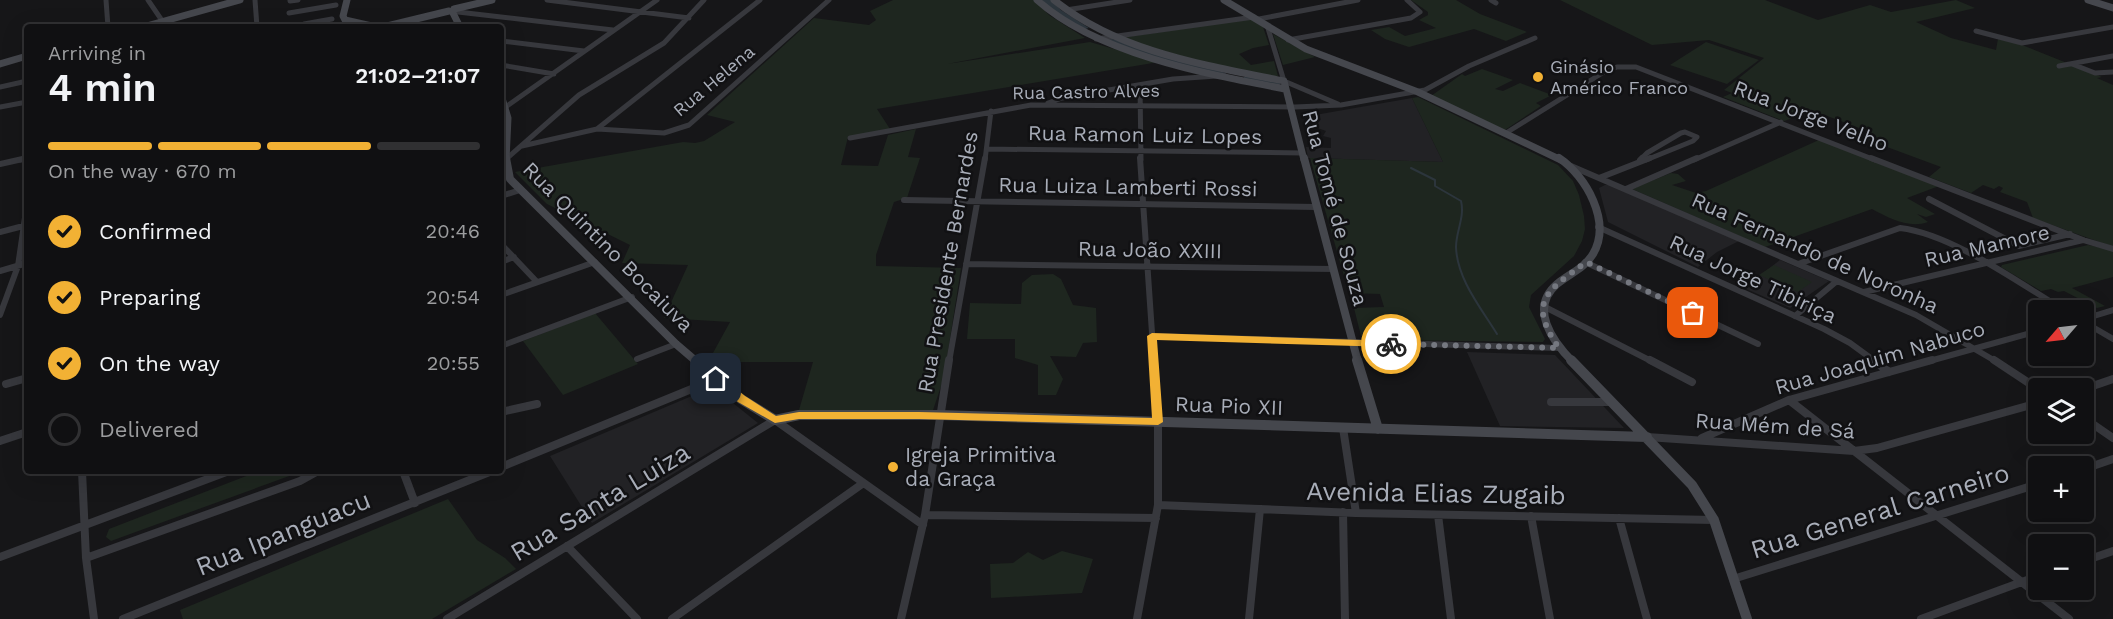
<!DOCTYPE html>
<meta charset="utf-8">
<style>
:root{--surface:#101012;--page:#1e1e20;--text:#f1f3f6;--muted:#9c9d9f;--line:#303032;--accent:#f2b134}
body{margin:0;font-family:"Work Sans",sans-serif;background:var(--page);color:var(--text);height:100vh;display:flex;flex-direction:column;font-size:22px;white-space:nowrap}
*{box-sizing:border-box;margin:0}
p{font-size:20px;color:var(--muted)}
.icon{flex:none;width:33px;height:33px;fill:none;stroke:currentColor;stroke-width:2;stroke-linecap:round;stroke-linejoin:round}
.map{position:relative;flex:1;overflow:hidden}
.panel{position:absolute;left:24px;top:24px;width:480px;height:450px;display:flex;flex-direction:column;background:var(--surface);border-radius:6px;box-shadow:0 6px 24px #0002,0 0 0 2px var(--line)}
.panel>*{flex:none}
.needle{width:39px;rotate:242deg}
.tools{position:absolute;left:2028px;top:300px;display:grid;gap:12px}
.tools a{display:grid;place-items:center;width:66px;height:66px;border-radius:6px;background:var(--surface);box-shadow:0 6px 24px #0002,0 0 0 2px var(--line);font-size:30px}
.pin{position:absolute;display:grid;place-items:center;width:51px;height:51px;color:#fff;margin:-26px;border-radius:12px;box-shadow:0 3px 9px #0006}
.courier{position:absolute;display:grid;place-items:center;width:60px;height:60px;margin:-30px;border:4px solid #f2b134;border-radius:50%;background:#fff;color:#222;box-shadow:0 2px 8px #0007}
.headline em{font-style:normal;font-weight:600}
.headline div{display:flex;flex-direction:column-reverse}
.headline{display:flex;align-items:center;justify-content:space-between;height:102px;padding:0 24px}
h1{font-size:39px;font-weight:600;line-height:45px}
.bar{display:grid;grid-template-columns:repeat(4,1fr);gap:9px 6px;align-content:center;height:72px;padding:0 24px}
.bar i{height:8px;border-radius:4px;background:var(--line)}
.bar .on{background:var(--accent)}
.bar p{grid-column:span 4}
ol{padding:0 24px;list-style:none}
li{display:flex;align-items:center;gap:18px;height:66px}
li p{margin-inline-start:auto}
li .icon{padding:6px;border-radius:50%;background:var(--accent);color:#111;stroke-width:4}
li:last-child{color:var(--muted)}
li i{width:33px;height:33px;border:3px solid var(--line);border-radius:50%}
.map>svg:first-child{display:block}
</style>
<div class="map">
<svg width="2113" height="619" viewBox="0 0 2113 619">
<rect width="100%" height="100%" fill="#161618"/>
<!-- built -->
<path fill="#222225" d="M1412 98 1443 162 1308 158 1306 147 1331 148V138L1323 136 1326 131 1315 127 1321 119 1315 115Z
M1605 185H1610L1739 241 1717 252 1698 267 1608 222 1599 188Z
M1780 260 1829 281 1790 308 1744 288Z
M1467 352 1555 355 1624 428 1500 426Z
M713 387 758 423 592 523 550 456Z"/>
<!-- green -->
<path fill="#1e261f" d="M893 0H1034L1049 15 1085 38 947 64 1090 42 1159 62 877 109 890 129 848 137 841 165 878 166 888 135 916 129 908 157 920 158 907 198 894 202 876 255V266L961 268 944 377 932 413 799 410 813 362H708L730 322 664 318 688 265 622 263 630 245 547 204 515 172 683 142 695 143 704 141 735 122 707 115 814 18 869 25 876 20 870 11Z
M1411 0H1456L1480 14 1527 32 1506 41 1474 29 1409 47 1385 39 1371 30 1389 27 1405 36 1436 28 1419 20 1428 15V12Z
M1560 0H1765L1818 20 1870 5 1891 12 1956 0 1975 8 1916 22 1951 38 1996 50 1998 39 2022 45 2102 77 2097 78 2113 85V247L2033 218 2027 202 2000 192 2003 188 1999 186 1994 189 1983 185 1971 193 1929 177 1941 167 1860 137 1867 131 1814 111 1784 121 1723 97 1732 93 1724 90 1764 58 1709 40 1652 45Z
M1251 19 1263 27 1269 45 1253 48 1239 54 1251 65 1274 61 1278 76 1276 77 1213 65 1119 38Z
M1273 34 1315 57 1283 65Z
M1706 42 1759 60 1727 84 1670 65Z
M1482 69 1513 80 1495 89 1503 91 1520 83 1552 95 1536 103 1541 106 1505 130 1431 96 1462 74 1465 76Z
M1418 97 1558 165 1573 181 1579 195 1584 216 1585 229 1582 241 1574 256 1531 295 1529 307 1545 339 1543 342 1367 340 1361 336 1354 308 1384 307 1380 294 1349 293 1310 158 1443 162 1412 98Z
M1821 139 1939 186 1907 198 1935 214 1926 217 1917 214 1928 222C1909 229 1889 218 1872 209L1765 247 1632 189 1671 173 1678 174 1686 181 1672 185 1696 193 1706 191Z
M2088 245 2113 250V277L2072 288 2105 306 2097 308 2064 291 2058 292 2051 289 2041 291 2001 267 2002 265Z
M1774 265 1812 282 1798 292 1759 275Z
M1053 274 1061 279 1073 305 1096 308 1097 342 1083 343 1076 357 1050 356 1063 379 1056 395H1038V365L1015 358V339H967L970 303 1021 304 1022 283 1032 275Z
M595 313 638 364 563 395 523 341Z
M259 471H303L111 541 106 537 109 529Z
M448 499 477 540 505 558 516 569 432 619H183L180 610Z
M1062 551 1093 559 1082 593 991 598 990 564 1013 563 1028 552 1043 560Z"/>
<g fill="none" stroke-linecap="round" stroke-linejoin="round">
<!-- stream -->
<path stroke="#2c353c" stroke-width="2" d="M1411 168 1435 180V186L1461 201C1465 217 1456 231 1456 247 1457 279 1481 308 1497 334"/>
<!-- river -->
<path fill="#2c353c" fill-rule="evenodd" d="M1042 0H1051L1061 10 1089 28 1081 30 1055 14Z
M1103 38H1109L1226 73 1225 75H1217L1103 42Z
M1248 76 1276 81 1281 84 1276 87 1244 81V77Z"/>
<!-- street-far2 -->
<path stroke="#37383d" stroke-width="5" d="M106 0 108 27
M148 0 163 22
M255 0 257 27
M547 0 689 18
M1491 0 1496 3
M290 1 298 0
M1066 10 1130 0
M458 12 613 30
M289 13 336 5
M1259 19 1358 0
M304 24 332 19
M1267 25 1284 81 1338 104
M1976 31 2022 43 2113 27
M1096 39 1254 17
M1288 40 1411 18 1420 12 1407 0
M501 41 584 51
M2072 64 2095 73 2113 72
M501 65 554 74
M2059 66 2113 56
M1140 86 1141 160
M0 87 27 81
M1048 103 1062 98 1173 79 1217 76
M507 106 657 0
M0 107 27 102
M597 129 760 0
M1506 133 1604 72 1617 67H1636L1875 160
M850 138 1031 105 1295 107 1341 105 1425 90 1469 66 1535 38
M522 146 597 129 664 133 689 125 829 0
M987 149 1302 153
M20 160 27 158
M505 160 579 95 664 43 704 0
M985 160 991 111
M1640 160 1647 153 1681 133 1685 132 1697 137 1693 141 1646 160
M1694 160 1781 122"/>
<!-- street-far1 -->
<path stroke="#37383d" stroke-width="6" d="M1140 158 1154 362
M1871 158 2083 240 2113 249
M1640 160 1642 158
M501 163 507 158
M0 164 27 158
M1571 166 1916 315 1997 362
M1599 178 1650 158
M1626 189 1697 158
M501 196 520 190
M1929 199 2019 246 2070 234
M904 200 1316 207
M1598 227 1824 329 1850 343 1876 362
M0 232 27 225
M501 244 537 282
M501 262 514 257
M1585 262 1758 344
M966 264 1334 269
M1798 264 1900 228C1952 234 2019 283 2064 310
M0 271 27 263
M1864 292 2083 240
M501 295 595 262
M1543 306 1653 362
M0 315 18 266 27 204
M1795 316 1837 281
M2084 319 2113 310
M2084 322 2113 339
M1152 336 1559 348
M501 346 632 297
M637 359 676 344
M949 362 985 158
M1926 362 2038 331"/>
<!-- street -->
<path stroke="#37383d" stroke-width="8" d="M1650 360 1692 382
M1873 360 1889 372
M1994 360 2038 389
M6 384 27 378
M2084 389 2113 379
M1789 400 2069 619
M1551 402H1611
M501 412 537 404
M2084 418 2113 438
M1343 428 1356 513
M1647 437 1854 451 1877 448 2038 403
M1702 438 1789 400 1932 360
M0 441 27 432
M501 467 716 379
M2084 469 2113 459
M82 471 86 558 94 619
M403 471 415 503
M1158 505 1356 513 1714 520
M1343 512 1345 619
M925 515 1156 518
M1438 515 1451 619
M1531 516 1550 619
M1619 518 1647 619
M567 546 637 619
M0 557 229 471
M86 558 300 481 318 471
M2084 561 2113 551
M1733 579 2038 484
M123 619 492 471
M447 619 775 420 923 525
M672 619 862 484
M901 619 925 515 949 360
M1137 619 1158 505V421L1154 360
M1249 619 1260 509
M1921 619 2038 576"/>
<!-- secondary-far2 -->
<path stroke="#45474d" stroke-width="7" d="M347 0 343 16 345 20 376 27
M1037 0C1097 54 1206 74 1285 89
M1054 0C1119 52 1204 65 1284 81L1304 160
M1224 0 1306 49 1418 92 1561 160
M2088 0 2113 8
M454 9 492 0
M453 13 460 27
M143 27 240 0
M383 27 449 11
M0 64 27 56
M501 95 508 118 506 160"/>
<!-- secondary-far1 -->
<path stroke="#45474d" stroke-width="8" d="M506 158 510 179 676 344 697 362
M1304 158 1358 362
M1559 158C1586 176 1612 222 1593 254 1585 268 1569 274 1557 284 1529 308 1552 341 1573 362"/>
<!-- secondary -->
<path stroke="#45474d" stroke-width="10" d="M695 360 741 399 775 420 799 415H939L1647 437
M1357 360 1378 429
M1571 360 1692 485 1714 520 1747 619"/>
</g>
<!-- route -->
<path fill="#f2b134" d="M1152 333 1391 341 1396 344 1391 347 1157 340 1163 422 1158 425 919 419H799L775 423 738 402 711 379 712 376H720L745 396 776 416 799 412H919L1152 418 1147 336Z"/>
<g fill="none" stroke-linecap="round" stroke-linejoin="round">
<!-- done -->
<path stroke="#757880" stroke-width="6" stroke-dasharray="0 10.8" d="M1391 344 1559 348C1527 302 1546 292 1586 262L1693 313"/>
</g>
<!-- markers -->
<g fill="#f2b134" stroke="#111113" stroke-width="2">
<circle cx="1538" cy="77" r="6"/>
<circle cx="893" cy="467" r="6"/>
</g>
<g text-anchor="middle" stroke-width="5" stroke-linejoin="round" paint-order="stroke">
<!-- far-poi labels -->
<g font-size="18" fill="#a8adb8" stroke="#111113" text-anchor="start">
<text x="1550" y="73">Ginásio<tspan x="1550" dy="21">Américo Franco</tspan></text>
</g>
<!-- far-street labels -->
<g font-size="18" fill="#a8adb8" stroke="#111113">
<text transform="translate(714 81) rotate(-40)" y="6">Rua Helena</text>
<text transform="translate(1086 92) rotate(-1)" y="6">Rua Castro Alves</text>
</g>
<!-- street labels -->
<g font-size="21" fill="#a8adb8" stroke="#111113">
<text transform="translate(1811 116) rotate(21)" y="7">Rua Jorge Velho</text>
<text transform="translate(1145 135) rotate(1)" y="7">Rua Ramon Luiz Lopes</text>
<text transform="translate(1128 187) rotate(1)" y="7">Rua Luiza Lamberti Rossi</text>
<text transform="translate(1335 208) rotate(75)" y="7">Rua Tomé de Souza</text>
<text transform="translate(1987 246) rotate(-13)" y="7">Rua Mamore</text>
<text transform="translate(608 247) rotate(45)" y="7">Rua Quintino Bocaiuva</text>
<text transform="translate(1150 250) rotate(1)" y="7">Rua João XXIII</text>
<text transform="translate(1815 253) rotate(24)" y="7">Rua Fernando de Noronha</text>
<text transform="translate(948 262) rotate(-80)" y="7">Rua Presidente Bernardes</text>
<text transform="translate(1753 279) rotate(25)" y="7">Rua Jorge Tibiriça</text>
<text transform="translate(1880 358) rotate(-16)" y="7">Rua Joaquim Nabuco</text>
<text transform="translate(1229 406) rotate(2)" y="7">Rua Pio XII</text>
<text transform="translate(1775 426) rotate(4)" y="7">Rua Mém de Sá</text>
</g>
<!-- poi labels -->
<g font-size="21" fill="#a8adb8" stroke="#111113" text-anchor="start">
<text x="905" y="462">Igreja Primitiva<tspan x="905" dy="24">da Graça</tspan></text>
</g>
<!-- near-street labels -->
<g font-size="26" fill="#a8adb8" stroke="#111113">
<text transform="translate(1436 493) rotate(1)" y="9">Avenida Elias Zugaib</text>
<text transform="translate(600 502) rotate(-31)" y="9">Rua Santa Luiza</text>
<text transform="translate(1880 511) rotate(-17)" y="9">Rua General Carneiro</text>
<text transform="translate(283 533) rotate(-22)" y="9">Rua Ipanguacu</text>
</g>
</g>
</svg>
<div class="tools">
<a><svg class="needle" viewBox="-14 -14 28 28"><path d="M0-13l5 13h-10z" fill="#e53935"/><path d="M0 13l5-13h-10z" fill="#9c9d9f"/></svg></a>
<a><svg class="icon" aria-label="layers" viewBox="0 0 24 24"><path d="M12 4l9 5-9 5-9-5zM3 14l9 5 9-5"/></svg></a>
<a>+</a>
<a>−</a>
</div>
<div class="pin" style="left:1693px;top:313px;background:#ea580c"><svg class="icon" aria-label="bag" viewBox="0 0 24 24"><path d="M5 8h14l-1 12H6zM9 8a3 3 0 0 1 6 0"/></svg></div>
<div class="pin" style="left:716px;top:379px;background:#1f2937"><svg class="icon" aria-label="home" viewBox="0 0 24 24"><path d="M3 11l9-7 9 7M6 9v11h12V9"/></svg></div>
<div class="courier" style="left:1391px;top:344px"><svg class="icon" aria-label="bike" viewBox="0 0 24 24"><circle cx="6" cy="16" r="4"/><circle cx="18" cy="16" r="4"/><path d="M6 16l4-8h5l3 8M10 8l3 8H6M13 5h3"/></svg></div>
<section class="panel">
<div class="headline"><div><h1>4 min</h1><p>Arriving in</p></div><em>21:02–21:07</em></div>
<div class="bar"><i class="on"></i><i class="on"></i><i class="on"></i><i></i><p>On the way · 670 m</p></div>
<ol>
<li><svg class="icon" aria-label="check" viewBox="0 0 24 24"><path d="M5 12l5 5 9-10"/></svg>Confirmed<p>20:46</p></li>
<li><svg class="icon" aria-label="check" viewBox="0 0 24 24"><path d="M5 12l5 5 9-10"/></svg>Preparing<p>20:54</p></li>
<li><svg class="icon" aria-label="check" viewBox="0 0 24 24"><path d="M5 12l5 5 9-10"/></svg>On the way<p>20:55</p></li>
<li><i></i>Delivered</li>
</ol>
</section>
</div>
